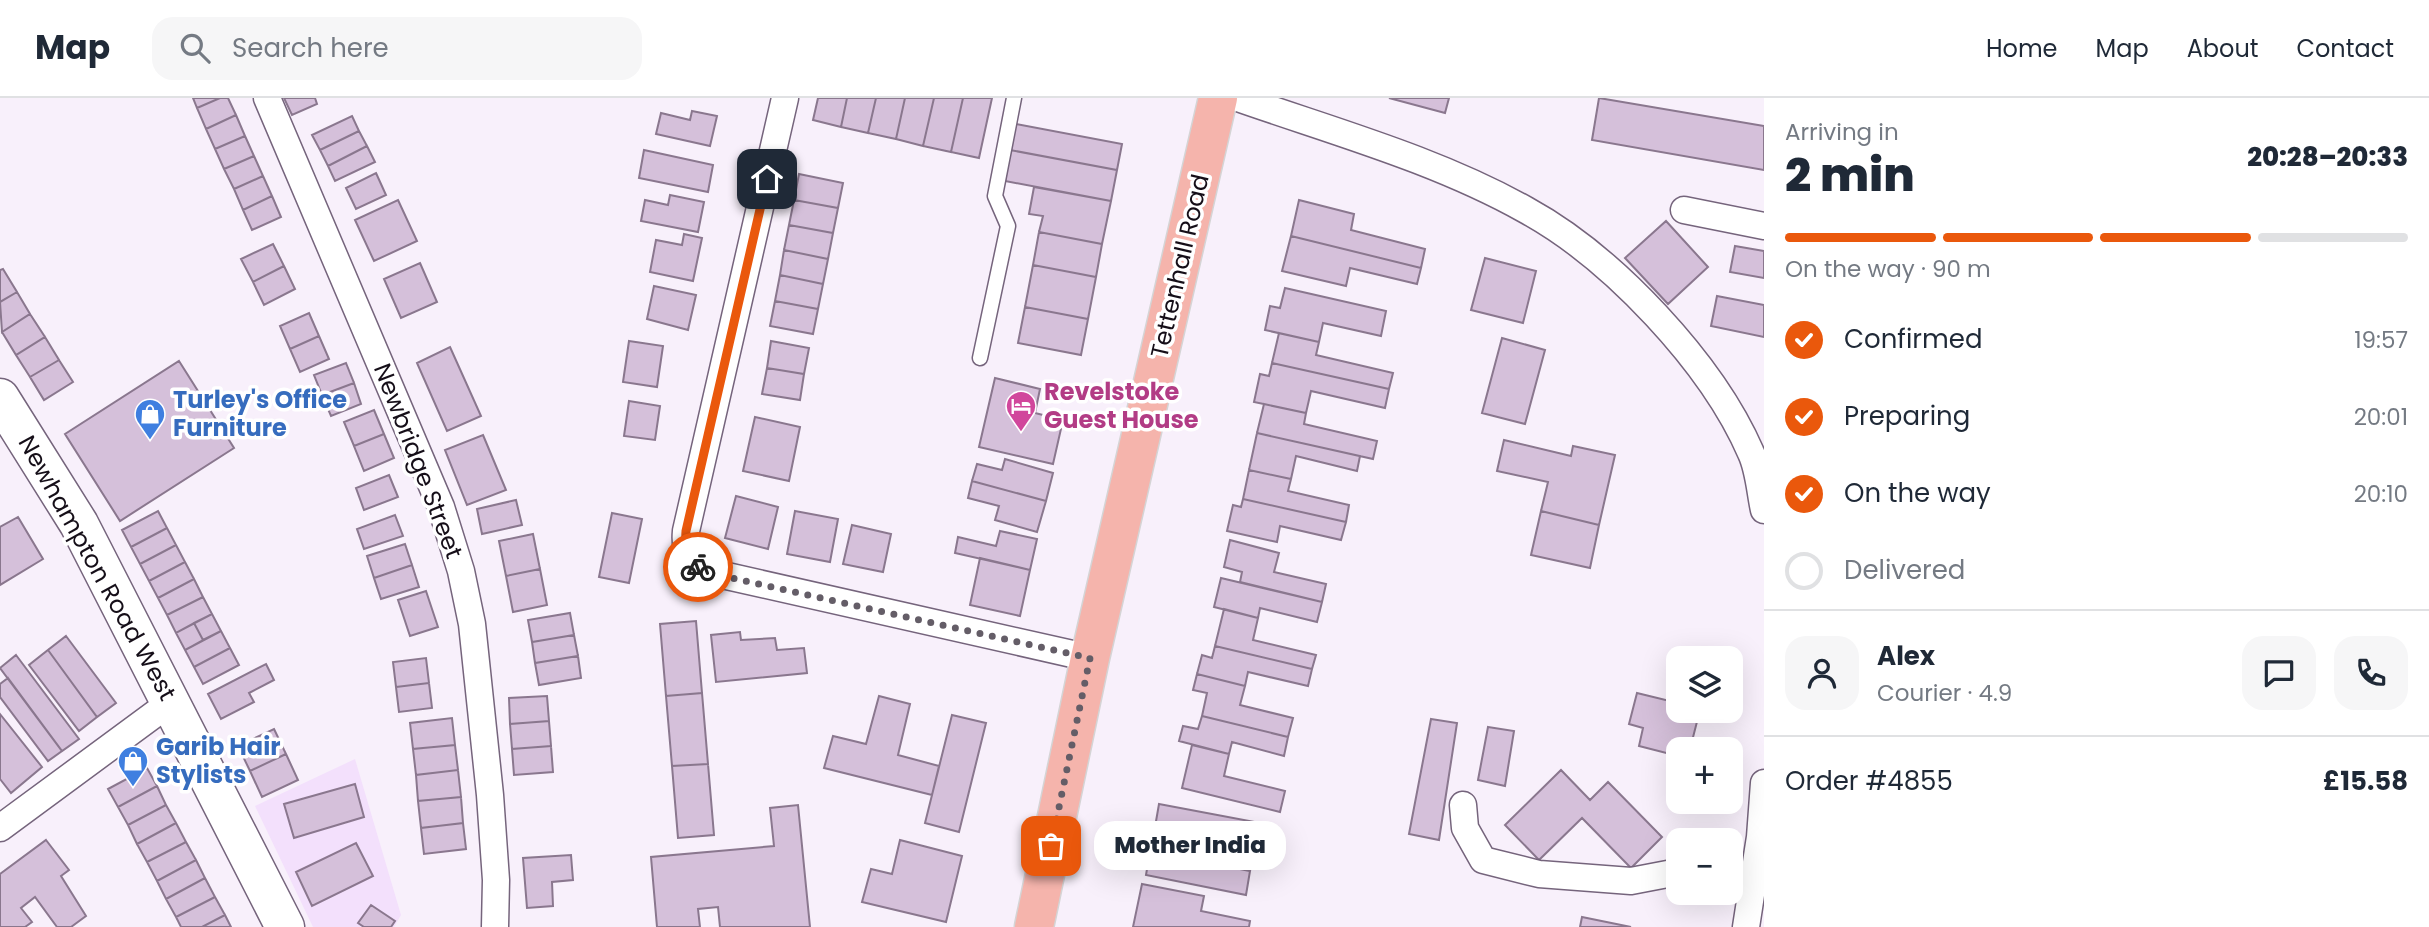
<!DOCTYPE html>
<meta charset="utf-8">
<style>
:root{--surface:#fff;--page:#f6f6f7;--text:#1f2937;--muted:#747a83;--line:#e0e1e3;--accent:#ea580c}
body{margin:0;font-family:Poppins,sans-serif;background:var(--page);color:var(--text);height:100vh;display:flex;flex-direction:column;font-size:26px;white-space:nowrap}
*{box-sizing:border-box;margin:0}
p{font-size:23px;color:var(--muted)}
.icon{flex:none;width:38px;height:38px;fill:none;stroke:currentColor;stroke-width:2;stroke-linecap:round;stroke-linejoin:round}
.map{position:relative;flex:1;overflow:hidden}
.side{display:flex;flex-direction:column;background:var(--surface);width:665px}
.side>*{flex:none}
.buttons{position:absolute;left:1666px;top:548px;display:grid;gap:14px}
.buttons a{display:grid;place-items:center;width:77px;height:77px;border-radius:14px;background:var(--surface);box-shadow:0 7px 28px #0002;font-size:35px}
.pin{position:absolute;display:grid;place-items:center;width:60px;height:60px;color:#fff;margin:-30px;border-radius:14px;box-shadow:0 4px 10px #0006}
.courier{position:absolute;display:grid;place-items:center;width:70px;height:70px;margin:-35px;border:5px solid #ea580c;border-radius:50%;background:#fff;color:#222;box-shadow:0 2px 9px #0007}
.bubble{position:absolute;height:49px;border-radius:21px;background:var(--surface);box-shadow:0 7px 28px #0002;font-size:23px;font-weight:800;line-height:49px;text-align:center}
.overview em{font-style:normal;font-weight:800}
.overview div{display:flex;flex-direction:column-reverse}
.overview{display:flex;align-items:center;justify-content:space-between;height:119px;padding:0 21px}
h1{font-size:46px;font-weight:800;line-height:52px}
.bar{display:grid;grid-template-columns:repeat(4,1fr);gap:10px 7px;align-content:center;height:84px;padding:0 21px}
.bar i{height:9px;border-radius:5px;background:var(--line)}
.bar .current{background:var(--accent)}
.bar p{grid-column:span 4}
.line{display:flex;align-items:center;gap:18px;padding:0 21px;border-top:2px solid var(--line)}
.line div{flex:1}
.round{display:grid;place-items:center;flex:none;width:74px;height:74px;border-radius:21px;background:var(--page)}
ol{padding:0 21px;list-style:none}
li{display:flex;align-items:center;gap:21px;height:77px}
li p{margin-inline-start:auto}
li .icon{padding:7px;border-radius:50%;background:var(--accent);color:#fff;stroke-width:4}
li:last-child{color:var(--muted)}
li i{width:38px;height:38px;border:4px solid var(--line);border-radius:50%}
header{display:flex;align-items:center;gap:42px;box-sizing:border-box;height:98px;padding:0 35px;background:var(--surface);border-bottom:2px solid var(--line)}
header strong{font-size:33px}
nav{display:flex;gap:38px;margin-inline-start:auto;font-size:24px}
.search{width:490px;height:63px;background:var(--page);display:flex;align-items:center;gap:18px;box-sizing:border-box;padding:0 24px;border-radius:21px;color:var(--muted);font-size:26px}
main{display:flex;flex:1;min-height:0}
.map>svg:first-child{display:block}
</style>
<header>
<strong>Map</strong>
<div class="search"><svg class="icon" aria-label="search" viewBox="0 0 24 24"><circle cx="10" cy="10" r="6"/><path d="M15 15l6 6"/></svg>Search here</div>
<nav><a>Home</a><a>Map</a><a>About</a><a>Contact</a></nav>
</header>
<main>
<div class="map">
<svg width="1764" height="829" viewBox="0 0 1764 829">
<rect width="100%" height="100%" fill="#f8f0fb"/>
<!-- built -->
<path fill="#f3e0fc" d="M355 661 401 817 394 829H313L255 708Z"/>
<!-- building -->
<path fill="#d5c0da" stroke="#8a778e" stroke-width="2" d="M193 0H220L197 10Z
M220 0H228L236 17 206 31 197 10Z
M284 0H315L317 6 292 17Z
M818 0H847L841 29 813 22Z
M847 0H876L868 35 841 29Z
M876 0H905L896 41 868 35Z
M905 0H934L923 48 896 41Z
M934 0H963L951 54 923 48Z
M963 0H992L979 60 951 54Z
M1389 0H1449L1445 15Z
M1599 0 1764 28V72L1592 42Z
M692 13 717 18 710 48 656 36 661 15 690 22Z
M236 17 245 38 215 51 206 31Z
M352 18 359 33 320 52 312 37Z
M1016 26 1122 46 1117 72 1010 52Z
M359 33 367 48 328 68 320 52Z
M245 38 254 58 224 71 215 51Z
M367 48 375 64 335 83 328 68Z
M644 52 713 67 708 94 639 80Z
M1010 52 1117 72 1111 103 1005 83Z
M254 58 263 78 234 91 224 71Z
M376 75 386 97 356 111 346 90Z
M799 76 843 85 838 110 794 102Z
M263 78 272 98 243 112 234 91Z
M1034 89 1111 103 1102 146 1039 134 1043 118 1029 116Z
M670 97 704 104 698 134 641 123 645 102 668 107Z
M272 98 281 119 252 132 243 112Z
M398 102 417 143 374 163 355 122Z
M794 102 838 110 833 135 789 127Z
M1299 102 1354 116 1351 132 1425 151 1421 170 1291 138Z
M1666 123 1708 169 1668 206 1625 160Z
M789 127 833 135 828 161 784 152Z
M1039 134 1102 146 1096 179 1033 167Z
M684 136 702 140 693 183 650 174 656 142 682 147Z
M1291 138 1421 170 1417 186 1350 170 1346 188 1282 173Z
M273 146 284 168 253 184 241 161Z
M1735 148 1764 153V180L1730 174Z
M784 152 828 161 823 186 780 177Z
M1485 160 1536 173 1523 225 1471 212Z
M420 165 437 204 401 220 384 181Z
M1033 167 1096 179 1088 221 1025 209Z
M284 168 295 191 264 207 253 184Z
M3 171 17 194 0 204V172Z
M780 177 823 186 818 211 775 203Z
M654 188 696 197 688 232 647 221Z
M1285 190 1386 213 1381 238 1323 225 1319 244 1265 232 1270 208 1280 210Z
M17 194 30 216 2 234 0 204Z
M1717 198 1764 207V239L1711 228Z
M775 203 818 211 813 236 770 228Z
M1025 209 1088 221 1081 257 1018 245Z
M309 215 319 238 290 251 280 228Z
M30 216 45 239 16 257 2 234Z
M1279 235 1319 244 1316 257 1393 275 1389 291 1272 265Z
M319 238 329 261 300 274 290 251Z
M45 239 59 262 30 279 16 257Z
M1502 240 1545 252 1525 326 1482 315Z
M629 243 663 248 657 289 623 284Z
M771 243 809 250 804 276 767 270Z
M450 249 481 318 447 333 417 265Z
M59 262 73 284 44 302 30 279Z
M179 263 234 350 120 423 65 336Z
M346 265 354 285 322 297 314 277Z
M1272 265 1389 291 1385 310 1311 293 1306 315 1254 304 1260 276 1269 278Z
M767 270 804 276 800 302 762 296Z
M995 280 1040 291 1035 315 1063 322 1053 366 979 349Z
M354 285 361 306 331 318 322 297Z
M629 303 660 308 655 342 624 338Z
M1264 306 1306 315 1304 326 1377 343 1373 361 1257 335Z
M374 312 384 336 354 348 344 324Z
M755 319 800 329 789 383 743 373Z
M1257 335 1360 358 1357 373 1296 358 1291 381 1249 372Z
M384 336 394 360 364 373 354 348Z
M483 337 506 392 467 407 445 352Z
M1504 342 1571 358 1573 348 1615 357 1599 427 1541 413 1548 384 1497 373Z
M1005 361 1053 375 1046 403 972 383 977 366 1002 372Z
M1249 372 1291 381 1288 393 1349 407 1346 424 1243 401Z
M389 377 398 399 364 412 356 390Z
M972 383 1046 403 1037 434 995 422 999 408 968 400Z
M736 398 778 409 768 451 725 440Z
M1243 401 1346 424 1341 442 1280 428 1277 444 1227 433 1233 407 1241 409Z
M516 402 522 427 482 436 477 411Z
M158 413 167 430 131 449 122 432Z
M795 413 838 421 830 464 787 456Z
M1541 413 1599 427 1590 470 1531 457Z
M612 415 642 421 629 485 599 479Z
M395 417 403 438 364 451 357 431Z
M18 419 43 461 0 487V429Z
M852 427 891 436 883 474 843 466Z
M167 430 176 447 140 466 131 449Z
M1000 433 1037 441 1030 472 955 455 958 439 996 448Z
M533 436 540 471 506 478 499 443Z
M1230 442 1279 455 1274 474 1326 486 1322 504 1240 484 1242 474 1224 469Z
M405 446 412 467 374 480 367 458Z
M176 447 185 464 149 483 140 466Z
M980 460 1030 472 1020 518 970 507Z
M185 464 194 481 158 500 149 483Z
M412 467 419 489 381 501 374 480Z
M540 471 547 507 513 514 506 478Z
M1221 480 1322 504 1317 524 1260 510 1258 520 1214 509Z
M194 481 203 499 167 517 158 500Z
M426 493 438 529 410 538 398 502Z
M203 499 212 516 176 535 167 517Z
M1224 511 1258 520 1253 542 1316 557 1312 571 1215 548Z
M570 515 574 537 532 544 528 522Z
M212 516 221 533 203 542 194 525Z
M696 523 702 595 666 598 660 526Z
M194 525 203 542 185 552 176 535Z
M221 533 230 550 194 569 185 552Z
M740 534 741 542 775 540 777 552 804 550 807 575 716 584 711 537Z
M574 537 578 558 535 565 532 544Z
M66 538 116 605 97 619 48 552Z
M1215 548 1312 571 1308 588 1248 574 1245 588 1197 576 1202 557 1212 560Z
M230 550 239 567 203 586 194 569Z
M48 552 97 619 79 633 29 567Z
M16 557 79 641 62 653 0 570Z
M578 558 581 580 539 587 535 565Z
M426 560 429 585 396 589 393 564Z
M266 566 274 582 249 595 254 604 221 621 208 596Z
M1197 576 1245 588 1240 607 1293 620 1288 639 1202 618 1207 595 1193 592Z
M8 580 62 653 48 663 0 599V586Z
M429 585 432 610 399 614 396 589Z
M702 595 708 666 672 668 666 598Z
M1637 595 1678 605V612H1700L1690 651H1678V658L1639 648 1643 630 1629 626Z
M547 598 549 623 510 626 509 600Z
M879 598 910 606 898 657 939 668 932 697 824 670 833 638 866 646Z
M0 616 42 669 11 695 0 681Z
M952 617 986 625 959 734 925 725Z
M1202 618 1288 639 1284 658 1232 644 1229 656 1179 643 1183 628 1198 631Z
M452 620 455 647 413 651 410 625Z
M1431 621 1457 625 1439 742 1409 736Z
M549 623 551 648 512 651 510 626Z
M1488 629 1514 633 1505 688 1478 682Z
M274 631 286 656 250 673 238 648Z
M455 647 458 672 416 677 413 651Z
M1192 647 1229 656 1224 678 1285 693 1280 714 1182 690Z
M551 648 553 674 514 677 512 651Z
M286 656 298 682 262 699 250 673Z
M708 666 714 737 678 740 672 668Z
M147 670 157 688 118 709 108 691Z
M458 672 461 699 418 703 416 677Z
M1561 672 1590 702 1608 684 1662 739 1631 770 1582 720 1539 762 1505 727Z
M355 686 364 719 294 740 284 706Z
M157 688 166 707 128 727 118 709Z
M461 699 463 725 421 730 418 703Z
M1159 706 1260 725 1255 749 1155 729Z
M166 707 176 725 137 746 128 727Z
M798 707 810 829H720L718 809 698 811 700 829H657L651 759 774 748 770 710Z
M176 725 186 744 147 764 137 746Z
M463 725 466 751 424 756 421 730Z
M1155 729 1255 749 1250 773 1150 753Z
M46 742 69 772 61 778 86 818 71 829H57L35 799 21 810 32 824 25 829H0V776Z
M900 742 962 758 946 824 862 804 871 771 892 776Z
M186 744 196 762 157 783 147 764Z
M356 745 373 778 312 808 296 774Z
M1150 753 1250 773 1246 797 1146 777Z
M571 757 573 782 552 784 553 808 527 810 523 760Z
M196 762 205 780 166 801 157 783Z
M205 780 215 799 176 819 166 801Z
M1142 786 1204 798 1201 813 1250 823 1249 829H1133Z
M215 799 225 817 202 829H181L176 819Z
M371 807 395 823 391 829H364L358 825Z
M225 817 231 829H202Z
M1582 819 1631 829H1580Z"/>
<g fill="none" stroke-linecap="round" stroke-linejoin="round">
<!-- lane casing -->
<g stroke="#75647c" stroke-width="17">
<path id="lane" d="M980 260 1008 128 995 98 1014 0"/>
</g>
<!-- street casing -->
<g stroke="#75647c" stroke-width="29">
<path id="street" d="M267 0 441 409 461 473 472 526 490 697 496 782 495 829
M785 0 686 433C684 454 690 465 709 474L1090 560
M1238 0C1335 34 1437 62 1526 112 1612 159 1712 265 1751 355 1759 372 1760 394 1764 412
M1684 112 1764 128
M1463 707 1465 730 1483 762 1539 776 1631 783 1678 774
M0 730 171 604
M1746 829 1760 739 1764 685"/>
</g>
<!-- secondary casing -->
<g stroke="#75647c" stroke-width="41">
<path id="secondary" d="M0 300 79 426 285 829"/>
</g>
<!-- highway casing -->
<g stroke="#d5d4d5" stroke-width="41">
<path id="highway" d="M1034 829 1090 560 1218 0"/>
</g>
<!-- lane -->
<use href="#lane" stroke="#fff" stroke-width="14"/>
<!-- street -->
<use href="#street" stroke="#fff" stroke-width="26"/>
<!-- secondary -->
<use href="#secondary" stroke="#fff" stroke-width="38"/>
<!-- highway -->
<use href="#highway" stroke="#f5b4ac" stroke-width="38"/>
</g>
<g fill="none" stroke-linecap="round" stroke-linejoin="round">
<!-- done -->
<path stroke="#645d67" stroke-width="7" stroke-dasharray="0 12.6" d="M698 469 736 481 1090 560 1051 748"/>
<!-- route -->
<path stroke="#ea580c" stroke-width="9" d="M698 469C687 458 685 448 686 433L767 81"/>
</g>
<!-- icons -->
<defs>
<g id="hotel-pin" transform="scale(1.575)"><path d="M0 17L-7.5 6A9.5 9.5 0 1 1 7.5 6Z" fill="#d1479c" stroke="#fff"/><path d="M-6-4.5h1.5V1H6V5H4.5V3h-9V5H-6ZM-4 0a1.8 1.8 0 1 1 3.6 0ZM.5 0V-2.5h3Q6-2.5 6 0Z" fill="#fff"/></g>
<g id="shop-pin" transform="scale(1.575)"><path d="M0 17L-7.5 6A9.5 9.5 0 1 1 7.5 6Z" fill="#3f7fe0" stroke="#fff"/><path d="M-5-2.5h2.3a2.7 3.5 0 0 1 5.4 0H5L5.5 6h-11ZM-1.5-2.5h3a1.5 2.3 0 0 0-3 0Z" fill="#fff"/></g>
</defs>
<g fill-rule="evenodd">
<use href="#hotel-pin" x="1021" y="308"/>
<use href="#shop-pin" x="150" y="316"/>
<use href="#shop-pin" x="133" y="663"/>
</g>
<g text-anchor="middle" stroke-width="7" stroke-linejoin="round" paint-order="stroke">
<!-- street labels -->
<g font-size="24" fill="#150e18" stroke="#fff">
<text transform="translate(1180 168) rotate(-77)" y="8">Tettenhall Road</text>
<text transform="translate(418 363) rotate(69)" y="8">Newbridge Street</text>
<text transform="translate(97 470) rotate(61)" y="8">Newhampton Road West</text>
</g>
<!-- hotel labels -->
<g font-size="24" font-weight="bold" fill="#b23c85" stroke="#fff" text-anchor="start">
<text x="1044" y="302">Revelstoke<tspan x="1044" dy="28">Guest House</tspan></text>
</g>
<!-- shop labels -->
<g font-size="24" font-weight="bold" fill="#366cbe" stroke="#fff" text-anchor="start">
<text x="173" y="310">Turley's Office<tspan x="173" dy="28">Furniture</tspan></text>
<text x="156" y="657">Garib Hair<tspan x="156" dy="28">Stylists</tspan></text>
</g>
</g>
</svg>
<div class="buttons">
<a><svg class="icon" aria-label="layers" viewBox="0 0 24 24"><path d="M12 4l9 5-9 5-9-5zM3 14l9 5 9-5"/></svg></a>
<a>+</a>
<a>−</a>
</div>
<div class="pin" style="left:1051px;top:748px;background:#ea580c"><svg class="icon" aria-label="bag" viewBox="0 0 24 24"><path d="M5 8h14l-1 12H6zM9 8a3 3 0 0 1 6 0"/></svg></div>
<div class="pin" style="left:767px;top:81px;background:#1f2937"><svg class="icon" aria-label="home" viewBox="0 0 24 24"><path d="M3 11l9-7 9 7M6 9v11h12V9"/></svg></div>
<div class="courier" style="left:698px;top:469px"><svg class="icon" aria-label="bike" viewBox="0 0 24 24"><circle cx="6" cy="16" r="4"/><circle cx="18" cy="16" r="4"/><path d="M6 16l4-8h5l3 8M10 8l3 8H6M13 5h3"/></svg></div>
<div class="bubble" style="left:1094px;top:723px;width:192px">Mother India</div>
</div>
<section class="side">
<div class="overview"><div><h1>2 min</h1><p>Arriving in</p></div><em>20:28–20:33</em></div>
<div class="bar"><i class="current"></i><i class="current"></i><i class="current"></i><i></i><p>On the way · 90 m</p></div>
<ol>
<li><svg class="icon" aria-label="check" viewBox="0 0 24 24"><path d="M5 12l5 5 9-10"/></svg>Confirmed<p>19:57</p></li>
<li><svg class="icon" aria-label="check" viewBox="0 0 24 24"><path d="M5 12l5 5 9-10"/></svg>Preparing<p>20:01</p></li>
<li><svg class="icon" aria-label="check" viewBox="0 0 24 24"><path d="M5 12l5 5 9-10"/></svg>On the way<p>20:10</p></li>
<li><i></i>Delivered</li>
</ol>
<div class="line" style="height:126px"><a class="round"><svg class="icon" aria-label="person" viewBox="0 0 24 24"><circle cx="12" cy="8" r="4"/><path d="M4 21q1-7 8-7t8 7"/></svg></a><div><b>Alex</b><p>Courier · 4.9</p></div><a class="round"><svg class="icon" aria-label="chat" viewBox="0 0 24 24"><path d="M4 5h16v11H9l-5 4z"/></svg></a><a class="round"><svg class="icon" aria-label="phone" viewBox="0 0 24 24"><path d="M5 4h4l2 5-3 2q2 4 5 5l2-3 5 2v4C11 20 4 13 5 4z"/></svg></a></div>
<div class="line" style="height:91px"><div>Order #4855</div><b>£15.58</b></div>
</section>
</main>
